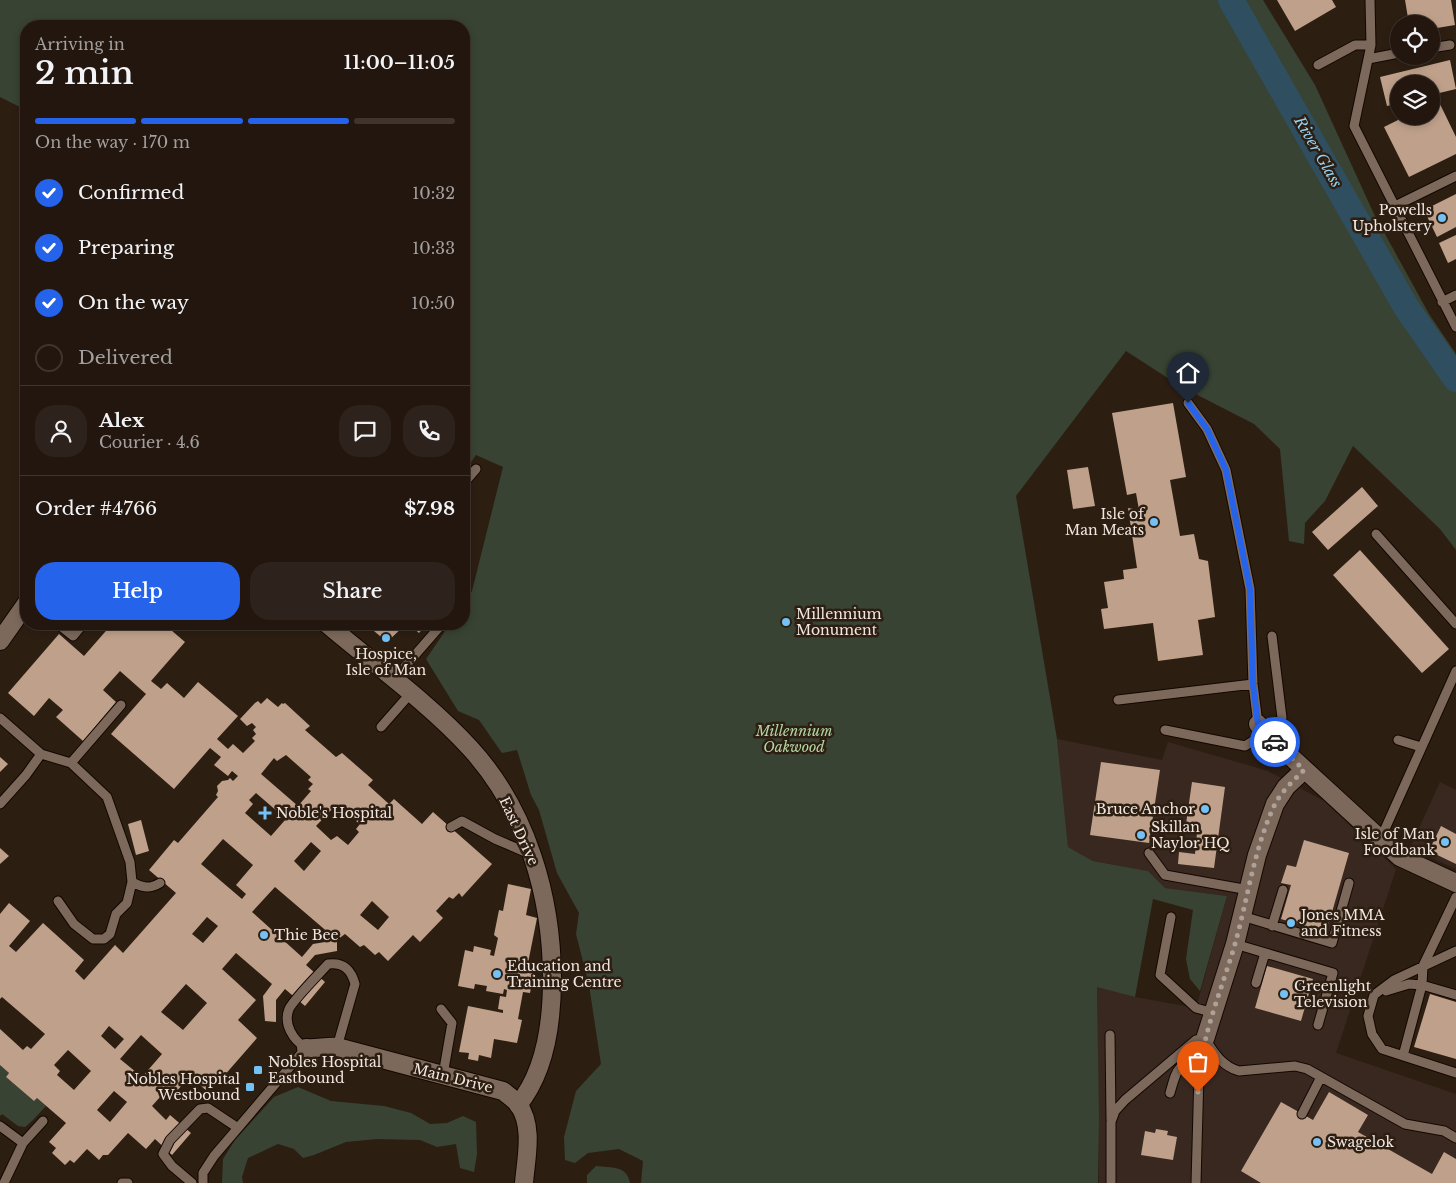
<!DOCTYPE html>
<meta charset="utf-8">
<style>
:root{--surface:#22160e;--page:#2e231c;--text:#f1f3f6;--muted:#a29f9e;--line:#3f352e;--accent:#2563eb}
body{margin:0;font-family:"Libre Baskerville",serif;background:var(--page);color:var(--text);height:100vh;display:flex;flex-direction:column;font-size:19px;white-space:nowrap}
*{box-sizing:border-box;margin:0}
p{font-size:16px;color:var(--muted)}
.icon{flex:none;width:28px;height:28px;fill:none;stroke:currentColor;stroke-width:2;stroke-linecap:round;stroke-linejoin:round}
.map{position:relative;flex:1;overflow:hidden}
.sheet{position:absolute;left:20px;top:20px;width:450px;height:610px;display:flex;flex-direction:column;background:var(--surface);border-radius:20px;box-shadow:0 2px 8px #0003,0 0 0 1px var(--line)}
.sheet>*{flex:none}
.buttons{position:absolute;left:1390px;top:15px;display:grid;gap:10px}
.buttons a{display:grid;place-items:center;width:50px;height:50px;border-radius:50%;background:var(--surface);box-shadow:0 2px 8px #0003,0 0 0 1px var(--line);font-size:25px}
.pin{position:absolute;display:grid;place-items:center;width:42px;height:42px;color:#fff;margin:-51px -21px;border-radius:50% 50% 50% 0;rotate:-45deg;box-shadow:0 0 5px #0007}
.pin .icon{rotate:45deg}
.courier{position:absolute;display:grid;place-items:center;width:50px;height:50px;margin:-25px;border:4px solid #2563eb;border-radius:50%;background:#fff;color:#222;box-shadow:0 1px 6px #0007}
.headline em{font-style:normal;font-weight:600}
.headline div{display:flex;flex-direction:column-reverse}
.headline{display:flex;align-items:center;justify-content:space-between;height:85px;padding:0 15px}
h1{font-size:32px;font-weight:600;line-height:38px}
.bar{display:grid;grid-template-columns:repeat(4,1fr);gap:8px 5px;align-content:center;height:60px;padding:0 15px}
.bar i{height:6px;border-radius:4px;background:var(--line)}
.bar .selected{background:var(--accent)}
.bar p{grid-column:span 4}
.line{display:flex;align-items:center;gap:12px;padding:0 15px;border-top:1px solid var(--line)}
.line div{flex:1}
.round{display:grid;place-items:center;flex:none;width:52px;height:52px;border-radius:20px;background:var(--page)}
ol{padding:0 15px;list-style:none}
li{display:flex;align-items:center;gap:15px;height:55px}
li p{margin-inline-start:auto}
li .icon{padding:5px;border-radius:50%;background:var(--accent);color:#fff;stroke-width:4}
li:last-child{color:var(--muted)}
li i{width:28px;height:28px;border:2px solid var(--line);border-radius:50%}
.primary-button{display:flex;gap:10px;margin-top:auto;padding:10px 15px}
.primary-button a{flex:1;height:58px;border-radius:20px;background:var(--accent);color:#fff;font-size:20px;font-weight:600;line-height:58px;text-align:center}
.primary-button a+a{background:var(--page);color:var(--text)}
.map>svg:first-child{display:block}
</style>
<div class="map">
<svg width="1456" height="1183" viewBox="0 0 1456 1183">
<rect width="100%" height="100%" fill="#2d1e12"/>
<!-- commercial -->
<path fill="#392820" d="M1057 739 1162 760 1168 742 1268 771 1324 801 1396 869 1336 1053 1456 1094V1183H1099L1097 986 1135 997 1196 1008 1227 896 1165 888 1148 871 1093 861 1068 847Z
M1440 782 1456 790V869L1410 848Z"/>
<!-- green -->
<path fill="#384333" d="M0 0H1263L1315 85 1374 214 1429 314 1456 354V550L1440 529 1353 446 1325 501 1305 523 1304 544 1289 541 1280 449 1254 424 1180 386 1126 351 1016 496 1057 739 1068 847 1093 861 1148 871 1165 888 1227 896 1200 991 1190 979 1186 959 1193 910 1153 899 1135 997 1097 987 1099 1118 1098 1183H641L643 1161 619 1149 588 1153 575 1163 565 1160 564 1137 576 1091 601 1064 589 985 576 934 579 913 557 873 539 810 531 795 517 750 502 753 479 720 458 711 426 659 450 624H464V604L472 591 503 467 476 455 467 468H464V26H26V110L0 97Z
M0 1065 9 1073 6 1077 34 1101 37 1098 46 1106 33 1120 25 1127 18 1126 2 1114 0 1116Z
M298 1087 331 1101 384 1106 411 1113 430 1124 447 1123 463 1116 476 1122 477 1154 474 1172 460 1168 456 1144 437 1147 420 1140 377 1139 346 1142 314 1155 303 1158 294 1149 278 1144 248 1158 242 1177 243 1183H222L223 1159 235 1140 274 1097Z
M596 1166C611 1168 627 1165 630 1183H587V1175Z"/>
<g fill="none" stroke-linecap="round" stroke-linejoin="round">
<!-- river -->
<path stroke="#2f4e5f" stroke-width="26" d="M1231 0 1406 307 1456 379"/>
</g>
<!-- building -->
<path fill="#bfa18b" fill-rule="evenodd" d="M1277 0H1332L1336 7 1295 31Z
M1405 0H1451L1455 25 1431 29V24H1409Z
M1450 60 1456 89 1431 95V84H1399V103L1387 106 1380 77Z
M1438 100 1456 137V154L1409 177 1384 127 1406 116H1431V103Z
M1456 194V227L1437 237 1424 210Z
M1456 235V259L1448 263 1439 243Z
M1173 403 1186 477 1170 480 1180 536 1194 534 1199 559 1208 561 1215 617 1198 620 1203 655 1158 661 1153 623 1104 629 1101 609 1108 608 1104 582 1124 579 1123 570 1137 568 1128 508 1139 510 1136 493 1127 495 1112 413Z
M1088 467 1095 506 1073 509 1067 470Z
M1362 487 1378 506 1328 550 1312 532Z
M1360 550 1449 649 1422 673 1333 575Z
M112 624H164L185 642 151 681 161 689 167 683 184 698 198 682 238 716 217 739 228 749 233 744 243 753 255 741 252 738 256 734 253 730 256 727 252 723 247 726 240 719 255 703 258 701 261 704 267 698 278 707 282 703 283 704 285 703 310 726 305 730 336 757 342 753 373 780 368 785 389 804 394 799 422 824 433 812 492 864 462 897 459 893 453 899 449 897 436 911 443 918 420 942 413 935 388 961 379 952 375 955 364 945 360 947 345 934 337 940V951L315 955 306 965 325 982 305 1006 285 989 276 1000V1022L265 1021 263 996 272 984 236 953 222 969 256 1000 238 1020 257 1038 209 1093 190 1076 175 1093 169 1087 152 1106 166 1120 170 1115 191 1133 172 1155 155 1139 146 1149 128 1133 108 1155H103L99 1160 87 1149 74 1163 70 1160 65 1165 52 1153 56 1148 49 1142 66 1123 37 1098 34 1101 6 1077 9 1073 0 1065V1029L23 1050 27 1046 31 1049 45 1034 2 997 0 999V914L9 903 30 921 9 946 16 952 43 923 84 960 75 971 84 980 115 945 123 953 176 893 149 870 174 840 178 843 218 797 216 795 218 791 217 786 222 781 228 780 230 778 233 781 238 776 232 771 228 776 214 765 221 757 210 748 174 789 111 734 146 694 120 671 103 690 116 702 83 741 56 717 63 710 49 698 34 716 8 693 59 634 84 656ZM286 755 311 777 308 780 313 784 308 789 311 791 298 806 261 774 274 758 277 761ZM256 793 286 819 271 836 245 813 253 804 249 800ZM340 807 343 809 346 807 359 818 356 821 360 824 356 829 359 832 348 845 337 836 331 840 316 826 333 808 336 811ZM223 839 253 865 236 885 246 894 242 899 201 864ZM311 842 321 851 304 871 294 861ZM275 887 337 940 313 944 302 957 252 912ZM372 901 389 917 378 930 360 915ZM207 917 218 926 203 943 192 934ZM186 984 207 1003 183 1030 161 1012ZM109 1026 124 1039 115 1049 101 1036ZM141 1035 162 1054 142 1077 120 1059ZM68 1050 91 1071 74 1090 57 1075 60 1071 54 1065ZM114 1091 127 1102 110 1122 97 1110Z
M380 624H406L387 642 374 631Z
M409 624H433L427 630 424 627 419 633Z
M0 757 8 764 0 772Z
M1101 762 1160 770 1149 843 1090 835Z
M1192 782 1225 787 1214 868 1178 864 1179 852 1195 854 1197 833 1185 831Z
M141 820 149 851 136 855 128 824Z
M1441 826 1456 834V864L1429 851Z
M1304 840 1349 853 1326 933 1281 919 1291 885 1281 883 1287 865 1296 867Z
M0 848 9 856 0 864Z
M508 884 531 889 526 915 537 918 528 963 536 964 530 993 523 992 518 1019 522 1020 517 1043 494 1039 491 1058 479 1055 478 1061 468 1059 469 1053 459 1052 468 1006 503 1013V1010L498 1009 500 996 506 997 507 990 504 989 503 994 486 991 487 986 475 984 474 989 458 986 465 950 473 952 474 946 491 950 490 955 494 956 498 938 494 935 499 910 503 911Z
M1267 966 1313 979 1301 1021 1255 1008Z
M1430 994 1456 1002V1059L1414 1047Z
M1329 1092 1368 1115 1358 1132 1432 1174 1444 1152 1456 1159V1183H1261L1241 1171 1281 1102 1313 1120Z
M1156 1129 1168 1131 1167 1135 1177 1137 1173 1160 1141 1155 1145 1131 1155 1133Z"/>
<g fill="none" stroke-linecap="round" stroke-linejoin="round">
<!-- lane casing -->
<g stroke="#140701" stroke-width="11">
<path id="lane" d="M1370 0 1371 45 1354 126 1456 327
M1431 48 1450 45
M1368 59 1399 53
M1318 65 1355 45H1371
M1395 206 1456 176
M1442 302 1456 295
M1188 403 1207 429 1226 470 1250 589 1253 684 1258 724
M464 483 476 469
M1376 534 1456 624
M58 624 73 636 83 624
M394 679 442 624
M1118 700 1253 684
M0 718 41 754 71 763 107 797 130 862 132 882 127 903 116 914 110 934 104 939H93L74 924 58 901
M381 727 410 694
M1165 730 1245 746 1265 733 1282 718 1272 636
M1398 740 1421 747
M71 763 121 705
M0 804 26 775 41 754
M451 827 462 821 495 839 530 854
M1378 836 1385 829 1456 671
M1149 853 1165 875 1249 890
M132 882C143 888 150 889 160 883
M1456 897 1423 966 1422 985 1456 995
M1242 916 1332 943 1349 883
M1171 917 1160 975 1196 1008 1214 1013
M1272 926 1283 890
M1235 944 1333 973 1318 1025
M1456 951 1394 980 1374 995 1368 1016 1372 1034 1382 1049 1456 1073
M1256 983 1265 953
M1386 991 1409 984 1422 985 1403 1056
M441 1009 452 1023 443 1075
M1110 1035 1111 1119
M1205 1039C1214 1053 1222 1066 1239 1071L1295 1066 1307 1069 1405 1124 1444 1131 1456 1138
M1170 1093C1177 1069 1176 1065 1201 1059
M1302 1114 1321 1077
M0 1126 23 1143
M4 1183 23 1143 43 1121
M122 1183H128
M192 1183 172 1166 163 1154 170 1140 200 1109 208 1108 238 1128
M203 1183V1173L214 1156 306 1048C293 1040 283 1024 289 1009 293 1000 320 973 328 964 343 962 351 969 355 984L337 1047
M1111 1183V1122L1115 1111 1125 1100 1196 1040 1205 1039
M1196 1183 1199 1073 1205 1039"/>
</g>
<!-- street casing -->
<g stroke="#140701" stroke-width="20">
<path id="street" d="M327 624C374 664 429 703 470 748 527 810 552 897 552 979 552 1022 546 1071 518 1105
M0 641 26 604
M1258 724 1265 733 1400 857 1456 883
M1205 1039 1235 944 1257 855 1275 804 1286 787 1304 770
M306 1048C317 1049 326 1046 337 1047L503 1091C508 1095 514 1099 518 1104 534 1126 526 1158 524 1183"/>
</g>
<!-- lane -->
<use href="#lane" stroke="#7c695c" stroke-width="9"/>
<!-- street -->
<use href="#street" stroke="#7c695c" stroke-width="18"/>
</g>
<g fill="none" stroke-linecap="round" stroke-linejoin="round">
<!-- done -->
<path stroke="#ada198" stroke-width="5" stroke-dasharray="0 9" d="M1198 1092C1199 1041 1221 992 1235 944 1248 898 1254 848 1275 804 1282 791 1294 780 1304 770L1275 742"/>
<!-- route -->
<path stroke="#2563eb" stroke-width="6" d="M1188 403 1207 429 1226 470 1250 589 1253 684 1258 724 1275 742"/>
</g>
<!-- markers -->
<g fill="#73c1f5" stroke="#2d1e12" stroke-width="2">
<circle cx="1442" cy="218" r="5"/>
<circle cx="1154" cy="522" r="5"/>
<circle cx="786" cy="622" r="5"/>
<circle cx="386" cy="638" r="5"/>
<circle cx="1205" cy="809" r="5"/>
<path d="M262.5 805.5h5v5h5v5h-5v5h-5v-5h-5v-5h5z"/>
<circle cx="1141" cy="835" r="5"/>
<circle cx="1445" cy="842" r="5"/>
<circle cx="1291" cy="923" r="5"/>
<circle cx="264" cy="935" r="5"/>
<circle cx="497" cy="974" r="5"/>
<circle cx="1284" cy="994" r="5"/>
<rect x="253" y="1065" width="10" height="10" rx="2.5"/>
<rect x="245" y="1082" width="10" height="10" rx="2.5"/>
<circle cx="1317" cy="1142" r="5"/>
</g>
<g text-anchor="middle" stroke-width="5" stroke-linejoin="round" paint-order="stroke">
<!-- poi labels -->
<g font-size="14" fill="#f2e7e0" stroke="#2d1e12" text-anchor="start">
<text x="1432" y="215" text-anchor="end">Powells<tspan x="1432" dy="16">Upholstery</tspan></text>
<text x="1144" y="519" text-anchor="end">Isle of<tspan x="1144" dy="16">Man Meats</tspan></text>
<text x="796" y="619">Millennium<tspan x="796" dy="16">Monument</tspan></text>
<text x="386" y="659" text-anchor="middle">Hospice,<tspan x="386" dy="16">Isle of Man</tspan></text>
<text x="1195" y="814" text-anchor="end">Bruce Anchor</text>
<text x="276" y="818">Noble's Hospital</text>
<text x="1151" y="832">Skillan<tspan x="1151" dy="16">Naylor HQ</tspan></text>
<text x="1435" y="839" text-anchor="end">Isle of Man<tspan x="1435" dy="16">Foodbank</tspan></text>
<text x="1301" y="920">Jones MMA<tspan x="1301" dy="16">and Fitness</tspan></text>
<text x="274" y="940">Thie Bee</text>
<text x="507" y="971">Education and<tspan x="507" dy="16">Training Centre</tspan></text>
<text x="1294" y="991">Greenlight<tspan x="1294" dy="16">Television</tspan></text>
<text x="268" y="1067">Nobles Hospital<tspan x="268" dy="16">Eastbound</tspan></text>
<text x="240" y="1084" text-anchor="end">Nobles Hospital<tspan x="240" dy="16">Westbound</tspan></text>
<text x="1327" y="1147">Swagelok</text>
</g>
<!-- park labels -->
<g font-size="14" font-style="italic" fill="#b2d5a4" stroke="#2d1e12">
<text x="794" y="736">Millennium<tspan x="794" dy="16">Oakwood</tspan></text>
</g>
<!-- street labels -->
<g font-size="14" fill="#f2e7e0" stroke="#2d1e12">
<text transform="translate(519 831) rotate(65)" y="5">East Drive</text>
<text transform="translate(453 1078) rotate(14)" y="5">Main Drive</text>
</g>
<!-- water labels -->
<g font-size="15" font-style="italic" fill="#96d1f2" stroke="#2d1e12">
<text transform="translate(1318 152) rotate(60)" y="5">River Glass</text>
</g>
</g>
</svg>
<div class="buttons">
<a><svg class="icon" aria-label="locate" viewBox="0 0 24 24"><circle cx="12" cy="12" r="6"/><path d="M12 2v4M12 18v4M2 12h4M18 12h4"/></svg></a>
<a><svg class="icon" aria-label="layers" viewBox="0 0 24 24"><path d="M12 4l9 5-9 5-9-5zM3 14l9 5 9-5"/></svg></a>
</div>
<div class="pin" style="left:1198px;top:1092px;background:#ea580c"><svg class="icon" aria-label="bag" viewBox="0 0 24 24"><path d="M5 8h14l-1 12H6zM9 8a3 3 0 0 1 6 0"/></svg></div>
<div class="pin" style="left:1188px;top:403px;background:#1f2937"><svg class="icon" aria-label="home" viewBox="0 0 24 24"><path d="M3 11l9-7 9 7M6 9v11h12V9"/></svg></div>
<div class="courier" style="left:1275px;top:742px"><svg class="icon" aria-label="car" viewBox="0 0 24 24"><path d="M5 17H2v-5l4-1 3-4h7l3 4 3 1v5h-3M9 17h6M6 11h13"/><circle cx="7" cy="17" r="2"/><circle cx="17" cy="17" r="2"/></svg></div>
<section class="sheet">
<div class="headline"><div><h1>2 min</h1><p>Arriving in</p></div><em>11:00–11:05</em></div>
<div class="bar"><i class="selected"></i><i class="selected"></i><i class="selected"></i><i></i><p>On the way · 170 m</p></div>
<ol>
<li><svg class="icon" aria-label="check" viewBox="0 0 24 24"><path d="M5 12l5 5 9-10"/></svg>Confirmed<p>10:32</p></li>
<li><svg class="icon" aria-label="check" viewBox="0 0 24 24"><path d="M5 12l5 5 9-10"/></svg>Preparing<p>10:33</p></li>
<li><svg class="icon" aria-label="check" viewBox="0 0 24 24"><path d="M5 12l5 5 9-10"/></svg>On the way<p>10:50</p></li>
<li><i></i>Delivered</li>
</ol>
<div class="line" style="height:90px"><a class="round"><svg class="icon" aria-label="person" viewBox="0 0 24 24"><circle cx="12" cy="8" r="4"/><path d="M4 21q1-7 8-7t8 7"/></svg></a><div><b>Alex</b><p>Courier · 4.6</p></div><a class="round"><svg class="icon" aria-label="chat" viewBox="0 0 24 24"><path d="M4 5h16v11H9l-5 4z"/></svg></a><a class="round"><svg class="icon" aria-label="phone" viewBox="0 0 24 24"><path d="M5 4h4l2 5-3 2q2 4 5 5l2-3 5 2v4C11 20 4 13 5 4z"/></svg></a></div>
<div class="line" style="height:65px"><div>Order #4766</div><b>$7.98</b></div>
<div class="primary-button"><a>Help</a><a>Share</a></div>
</section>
</div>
